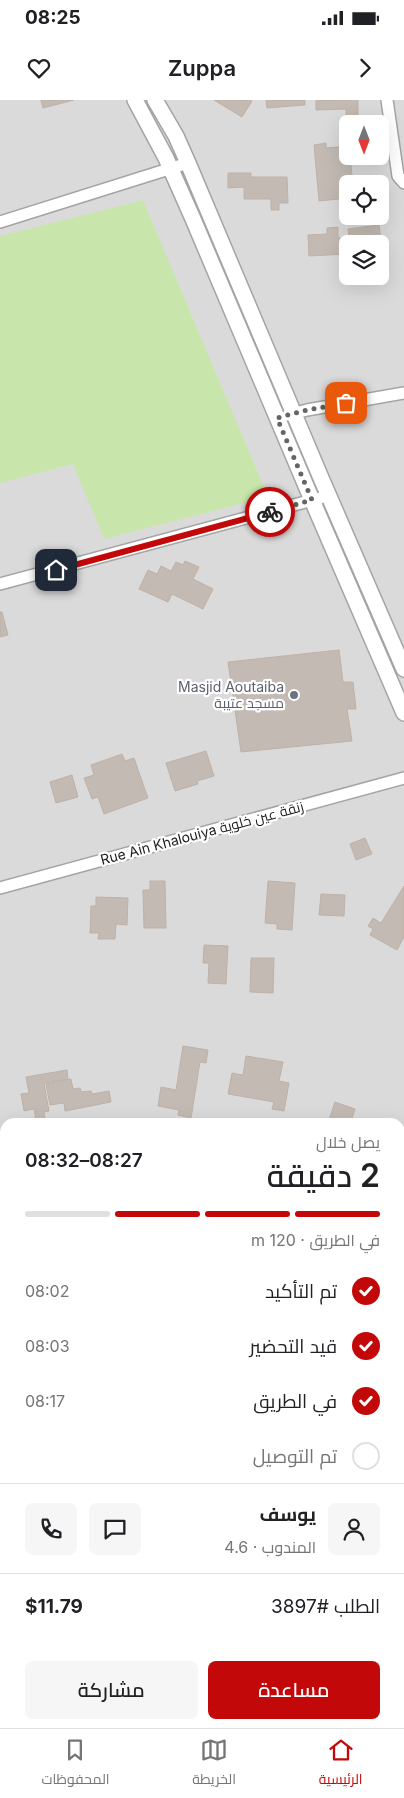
<!DOCTYPE html>
<html lang="ar">
<meta charset="utf-8">
<style>
:root{--surface:#fff;--page:#f6f6f6;--text:#202124;--muted:#757577;--line:#e0e0e0;--accent:#c20808}
body{margin:0;font-family:Inter,Cairo,sans-serif;background:var(--page);color:var(--text);direction:rtl;height:100vh;display:flex;flex-direction:column;font-size:19px;white-space:nowrap}
*{box-sizing:border-box;margin:0}
p{font-size:16px;color:var(--muted)}
.icon{flex:none;width:28px;height:28px;fill:none;stroke:currentColor;stroke-width:2;stroke-linecap:round;stroke-linejoin:round}
.map{position:relative;flex:1;overflow:hidden;direction:ltr}
.details{position:absolute;left:0px;top:1018px;width:405px;height:611px;display:flex;flex-direction:column;background:var(--surface);border-radius:15px 15px 0 0;box-shadow:0 5px 20px #0002;direction:rtl}
.details>*{flex:none}
.needle{width:32px;rotate:180deg}
.fabs{position:absolute;left:339px;top:15px;display:grid;gap:10px}
.fabs a{display:grid;place-items:center;width:50px;height:50px;border-radius:8px;background:var(--surface);box-shadow:0 5px 20px #0002;font-size:25px}
.pin{position:absolute;display:grid;place-items:center;width:42px;height:42px;color:#fff;margin:-21px;border-radius:10px;box-shadow:0 2px 8px #0006}
.courier{position:absolute;display:grid;place-items:center;width:50px;height:50px;margin:-25px;border:4px solid #c20808;border-radius:50%;background:#fff;color:#222;box-shadow:0 1px 6px #0007}
.headline em{font-style:normal;font-weight:600}
.headline div{display:flex;flex-direction:column-reverse}
.headline{display:flex;align-items:center;justify-content:space-between;height:85px;padding:0 25px}
h1{font-size:32px;font-weight:600;line-height:38px}
.bar{display:grid;grid-template-columns:repeat(4,1fr);gap:8px 5px;align-content:center;height:60px;padding:0 25px}
.bar i{height:6px;border-radius:4px;background:var(--line)}
.bar .current{background:var(--accent)}
.bar p{grid-column:span 4}
.line{display:flex;align-items:center;gap:12px;padding:0 25px;border-top:1px solid var(--line)}
.line div{flex:1}
.round{display:grid;place-items:center;flex:none;width:52px;height:52px;border-radius:8px;background:var(--page)}
ol{padding:0 25px;list-style:none}
li{display:flex;align-items:center;gap:15px;height:55px}
li p{margin-inline-start:auto}
li .icon{padding:5px;border-radius:50%;background:var(--accent);color:#fff;stroke-width:4}
li:last-child{color:var(--muted)}
li i{width:28px;height:28px;border:2px solid var(--line);border-radius:50%}
.action{display:flex;gap:10px;margin-top:auto;padding:10px 25px}
.action a{flex:1;height:58px;border-radius:8px;background:var(--accent);color:#fff;font-size:20px;font-weight:600;line-height:58px;text-align:center}
.action a+a{background:var(--page);color:var(--text)}
.status{display:flex;justify-content:space-between;align-items:center;height:35px;padding:0 25px;background:var(--surface);direction:ltr}
.status svg{height:14px;fill:currentColor}
header{display:flex;justify-content:space-between;align-items:center;height:65px;padding:0 25px;background:var(--surface);font-size:22px;font-weight:600}
.tabs{display:flex;justify-content:space-around;align-items:center;height:70px;border-top:1px solid var(--line);background:var(--surface);font-size:14px;color:var(--muted)}
.tabs a{display:grid;justify-items:center;gap:2px}
.tabs .current{color:var(--accent)}
.map>svg:first-child{display:block}
</style>
<div class="status"><b>08:25</b><svg viewBox="0 0 49 12"><path d="M0 12V9h3v3zM5 12V6h3v6zM10 12V3h3v9zM15 12V0h3v12zM26 1h20v11H26zM47 4h2v5h-2z"/></svg></div>
<header><svg class="icon" aria-label="forward" viewBox="0 0 24 24"><path d="M9 5l7 7-7 7"/></svg>Zuppa<svg class="icon" aria-label="heart" viewBox="0 0 24 24"><path d="M12 20l-8-8c-3-5 5-10 8-4 3-6 11-1 8 4z"/></svg></header>
<div class="map">
<svg width="404" height="1628" viewBox="0 0 404 1628">
<rect width="100%" height="100%" fill="#eeeae3"/>
<!-- residential -->
<path fill="#dbdada" fill-rule="evenodd" d="M0 0H404V1628H0ZM348 24H380V56H348ZM348 84H380V116H348ZM348 144H380V176H348ZM5 1022H400V1624H5Z"/>
<!-- grass -->
<path fill="#c8e6ab" d="M143 100 268 397 104 439 73 364 0 383V136Z"/>
<!-- building -->
<path fill="#c2bab3" stroke="#bfb1a6" d="M41 0H74L43 8Z
M214 0H251L252 1 242 17Z
M266 0H305V5L267 8Z
M316 0H358V15L346 16V9L316 10Z
M326 43V48L348 46V56H350L353 84H348V98L319 101 314 45Z
M228 73H251V77H287L288 103H279V110H271V99H244V87L228 88Z
M379 125 383 155H380V144H350L348 129Z
M338 127V138L346 137 347 154 309 156 308 135 327 134V128Z
M185 461 199 467 193 479 213 489 203 509 172 494 168 502 139 489 148 470 157 474 161 466 171 471 176 462 183 465Z
M0 512H2L8 535 0 537Z
M339 550 343 582H353L356 609H347L352 641 241 652 228 562Z
M206 651 214 676 197 681 198 684 175 691 166 663Z
M122 654 125 661 134 658 148 698 104 714 98 697 92 699 84 678 94 675 91 665Z
M72 675 78 697 56 703 50 682Z
M365 738 372 754 356 760 350 744Z
M150 781H165L166 828H144L143 790H150Z
M268 781 295 783 292 830 277 829V824L265 823Z
M404 786V837L397 850 370 835 373 829 368 826 373 818 381 823Z
M321 794 345 795 344 816 319 815Z
M96 797 128 798 127 825 116 824 115 839H98L99 833H90L91 806H96Z
M204 845 228 846 226 884 208 883 209 863H203Z
M251 858H274L273 893 250 892Z
M183 946 208 950 206 963 200 962 191 1018 178 1015 179 1010 158 1006 161 987 176 990Z
M246 956 283 962 279 981 289 983 284 1011 272 1009 274 1002 228 994 232 973 243 975Z
M67 970 68 979 44 983 49 1011 44 1012 45 1019 36 1021 34 1009 24 1011 21 994 29 993 26 977Z
M71 979 73 989 80 988 81 992 91 991 92 994 109 991 111 1002 65 1011 64 1003 50 1005 46 984Z
M335 1002 355 1009 351 1022H335L329 1020Z
M5 1129V1173H0V1130Z
M0 1271H5V1309L0 1310Z
M400 1295 404 1302V1337L400 1338Z
M400 1394H404V1435H400Z
M400 1539 404 1546V1594L401 1595 400 1592Z
M5 1583V1624H14L5 1627 0 1611V1584Z
M271 1624H288L290 1628H261Z"/>
<g fill="none" stroke-linecap="round" stroke-linejoin="round">
<!-- minor casing -->
<g stroke="#a4a4a4" stroke-width="14">
<path id="minor" d="M387 0 398 76 404 83
M0 122 188 63
M288 315 307 310 404 293
M0 484 320 398
M0 788 404 678
M0 1085 5 1083
M400 1230 404 1238
M400 1251 404 1250
M0 1354 5 1353
M400 1466 404 1464
M95 1628 104 1624"/>
</g>
<!-- tertiary casing -->
<g stroke="#a4a4a4" stroke-width="18">
<path id="tertiary" d="M135 0 166 58 193 119 312 400 404 613
M155 0 176 36 188 63 321 378 404 569"/>
</g>
<!-- minor -->
<use href="#minor" stroke="#fff" stroke-width="11"/>
<!-- tertiary -->
<use href="#tertiary" stroke="#fff" stroke-width="15"/>
</g>
<g fill="none" stroke-linecap="round" stroke-linejoin="round">
<!-- done -->
<path stroke="#666562" stroke-width="5" stroke-dasharray="0 9" d="M270 412 312 400 277 318 307 310 346 303"/>
<!-- route -->
<path stroke="#c20808" stroke-width="6" d="M56 470 270 412"/>
</g>
<!-- markers -->
<circle fill="#6b7280" stroke="#fff" stroke-width="2" cx="294" cy="595" r="5"/>
<g text-anchor="middle" stroke-width="4.5" stroke-linejoin="round" paint-order="stroke">
<!-- worship labels -->
<g font-size="14" fill="#5b616d" stroke="#fff" text-anchor="end">
<text x="284" y="592">Masjid Aoutaiba<tspan x="284" dy="16">مسجد عتيبة</tspan></text>
</g>
<!-- street labels -->
<g font-size="14" fill="#1d1d1d" stroke="#fff">
<text transform="translate(202 733) rotate(-15)" y="5">Rue Ain Khalouiya زنقة عين خلوية</text>
</g>
</g>
</svg>
<div class="fabs">
<a><svg class="needle" viewBox="-14 -14 28 28"><path d="M0-13l5 13h-10z" fill="#e53935"/><path d="M0 13l5-13h-10z" fill="#757577"/></svg></a>
<a><svg class="icon" aria-label="locate" viewBox="0 0 24 24"><circle cx="12" cy="12" r="6"/><path d="M12 2v4M12 18v4M2 12h4M18 12h4"/></svg></a>
<a><svg class="icon" aria-label="layers" viewBox="0 0 24 24"><path d="M12 4l9 5-9 5-9-5zM3 14l9 5 9-5"/></svg></a>
</div>
<div class="pin" style="left:346px;top:303px;background:#ea580c"><svg class="icon" aria-label="bag" viewBox="0 0 24 24"><path d="M5 8h14l-1 12H6zM9 8a3 3 0 0 1 6 0"/></svg></div>
<div class="pin" style="left:56px;top:470px;background:#1f2937"><svg class="icon" aria-label="home" viewBox="0 0 24 24"><path d="M3 11l9-7 9 7M6 9v11h12V9"/></svg></div>
<div class="courier" style="left:270px;top:412px"><svg class="icon" aria-label="bike" viewBox="0 0 24 24"><circle cx="6" cy="16" r="4"/><circle cx="18" cy="16" r="4"/><path d="M6 16l4-8h5l3 8M10 8l3 8H6M13 5h3"/></svg></div>
<section class="details">
<div class="headline"><div><h1>2 دقيقة</h1><p>يصل خلال</p></div><em>08:27–08:32</em></div>
<div class="bar"><i class="current"></i><i class="current"></i><i class="current"></i><i></i><p>في الطريق · 120 m</p></div>
<ol>
<li><svg class="icon" aria-label="check" viewBox="0 0 24 24"><path d="M5 12l5 5 9-10"/></svg>تم التأكيد<p>08:02</p></li>
<li><svg class="icon" aria-label="check" viewBox="0 0 24 24"><path d="M5 12l5 5 9-10"/></svg>قيد التحضير<p>08:03</p></li>
<li><svg class="icon" aria-label="check" viewBox="0 0 24 24"><path d="M5 12l5 5 9-10"/></svg>في الطريق<p>08:17</p></li>
<li><i></i>تم التوصيل</li>
</ol>
<div class="line" style="height:90px"><a class="round"><svg class="icon" aria-label="person" viewBox="0 0 24 24"><circle cx="12" cy="8" r="4"/><path d="M4 21q1-7 8-7t8 7"/></svg></a><div><b>يوسف</b><p>المندوب · 4.6</p></div><a class="round"><svg class="icon" aria-label="chat" viewBox="0 0 24 24"><path d="M4 5h16v11H9l-5 4z"/></svg></a><a class="round"><svg class="icon" aria-label="phone" viewBox="0 0 24 24"><path d="M5 4h4l2 5-3 2q2 4 5 5l2-3 5 2v4C11 20 4 13 5 4z"/></svg></a></div>
<div class="line" style="height:65px"><div>الطلب #3897</div><b>$11.79</b></div>
<div class="action"><a>مساعدة</a><a>مشاركة</a></div>
</section>
</div>
<nav class="tabs">
<a class="current"><svg class="icon" aria-label="home" viewBox="0 0 24 24"><path d="M3 11l9-7 9 7M6 9v11h12V9"/></svg>الرئيسية</a>
<a><svg class="icon" aria-label="map" viewBox="0 0 24 24"><path d="M3 6l6-2 6 2 6-2v14l-6 2-6-2-6 2zM9 4v14M15 6v14"/></svg>الخريطة</a>
<a><svg class="icon" aria-label="saved" viewBox="0 0 24 24"><path d="M7 4h10v16l-5-4-5 4z"/></svg>المحفوظات</a>
</nav>
